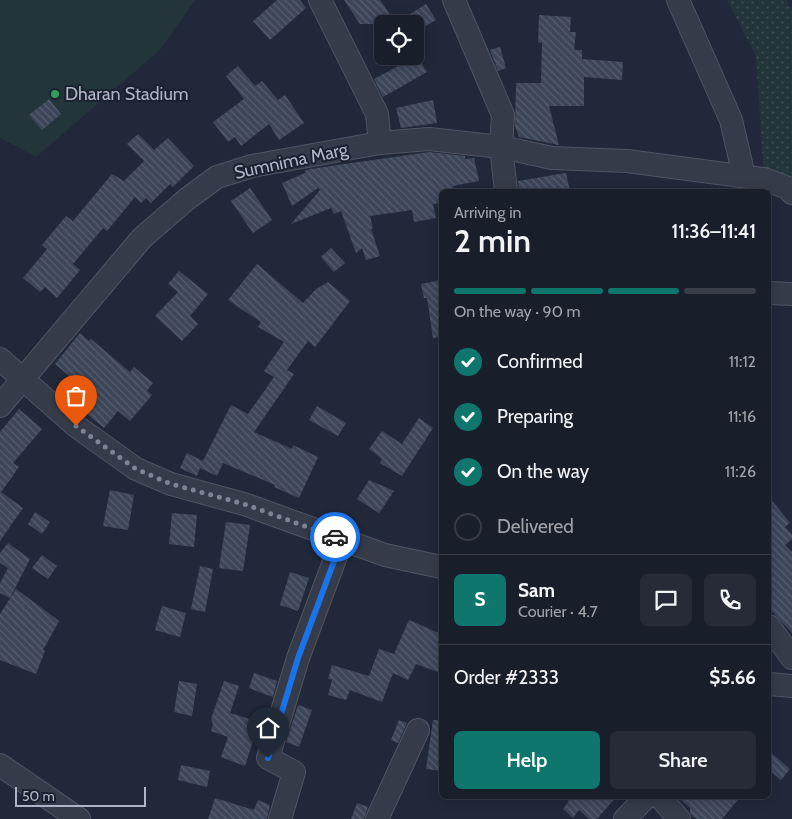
<!DOCTYPE html>
<meta charset="utf-8">
<style>
:root{--surface:#191e2b;--page:#262b37;--text:#f1f3f6;--muted:#9fa2a9;--line:#373c47;--accent:#0f766e}
body{margin:0;font-family:Cabin,sans-serif;background:var(--page);color:var(--text);height:100vh;display:flex;flex-direction:column;font-size:19px;white-space:nowrap}
*{box-sizing:border-box;margin:0}
p{font-size:16px;color:var(--muted)}
.icon{flex:none;width:28px;height:28px;fill:none;stroke:currentColor;stroke-width:2;stroke-linecap:round;stroke-linejoin:round}
.map{position:relative;flex:1;overflow:hidden}
.side{position:absolute;left:439px;top:189px;width:332px;height:610px;display:flex;flex-direction:column;background:var(--surface);border-radius:8px;box-shadow:0 2px 12px #0003,0 0 0 1px var(--line)}
.side>*{flex:none}
.controls{position:absolute;left:374px;top:15px;display:grid;gap:10px}
.controls a{display:grid;place-items:center;width:50px;height:50px;border-radius:8px;background:var(--surface);box-shadow:0 2px 12px #0003,0 0 0 1px var(--line);font-size:25px}
.scale{position:absolute;left:15px;bottom:12px;width:131px;box-sizing:border-box;padding-left:5px;border:2px solid #afb5c6;border-top:0;font-size:14px;line-height:18px;white-space:nowrap;color:#afb5c6;-webkit-text-stroke:4px #1a202e;paint-order:stroke}
.pin{position:absolute;display:grid;place-items:center;width:42px;height:42px;color:#fff;margin:-51px -21px;border-radius:50% 50% 50% 0;rotate:-45deg;box-shadow:0 0 5px #0007}
.pin .icon{rotate:45deg}
.courier{position:absolute;display:grid;place-items:center;width:50px;height:50px;margin:-25px;border:4px solid #1a73e8;border-radius:50%;background:#fff;color:#222;box-shadow:0 1px 6px #0007}
.overview em{font-style:normal;font-weight:600}
.overview div{display:flex;flex-direction:column-reverse}
.overview{display:flex;align-items:center;justify-content:space-between;height:85px;padding:0 15px}
h1{font-size:32px;font-weight:600;line-height:38px}
.bar{display:grid;grid-template-columns:repeat(4,1fr);gap:8px 5px;align-content:center;height:60px;padding:0 15px}
.bar i{height:6px;border-radius:4px;background:var(--line)}
.bar .current{background:var(--accent)}
.bar p{grid-column:span 4}
.line{display:flex;align-items:center;gap:12px;padding:0 15px;border-top:1px solid var(--line)}
.line div{flex:1}
.round{display:grid;place-items:center;flex:none;width:52px;height:52px;border-radius:8px;background:var(--page)}
ol{padding:0 15px;list-style:none}
li{display:flex;align-items:center;gap:15px;height:55px}
li p{margin-inline-start:auto}
li .icon{padding:5px;border-radius:50%;background:var(--accent);color:#fff;stroke-width:4}
li:last-child{color:var(--muted)}
li i{width:28px;height:28px;border:2px solid var(--line);border-radius:50%}
.button{display:flex;gap:10px;margin-top:auto;padding:10px 15px}
.button a{flex:1;height:58px;border-radius:8px;background:var(--accent);color:#fff;font-size:20px;font-weight:600;line-height:58px;text-align:center}
.button a+a{background:var(--page);color:var(--text)}
.map>svg:first-child{display:block}
</style>
<div class="map">
<svg width="792" height="819" viewBox="0 0 792 819">
<defs>
<pattern id="grass-dots" width="8" height="8" patternUnits="userSpaceOnUse" patternTransform="scale(1.25)"><rect width="8" height="8" fill="#23343a"/><path d="M2 2h.1M6 6h.1" fill="none" stroke="#404f55" stroke-width="1.8" stroke-linecap="round"/></pattern>
<pattern id="building-back-hatch" width="6" height="6" patternUnits="userSpaceOnUse" patternTransform="scale(1.25)"><rect width="6" height="6" fill="#3d4659"/><path d="M-1 5l2 2M0 0l6 6M5-1l2 2" fill="none" stroke="#565e6f"/></pattern>
</defs>
<rect width="100%" height="100%" fill="#212839"/>
<!-- grass -->
<path fill="url(#grass-dots)" d="M727 0H786L792 9V193L764 179 756 56Z"/>
<!-- pitch -->
<path fill="#23343a" d="M0 0H195L160 50 36 157 0 138Z"/>
<!-- building -->
<path fill="url(#building-back-hatch)" d="M277 0H300L306 8 270 40 253 21Z
M344 0H380L396 23 426 4 436 20 422 28 419 24H360Z
M539 15 571 17 570 32H576L574 50H582V59L623 62 622 80 584 77V106H549L559 145 519 137 515 126 516 83H541L542 43 538 42Z
M500 47 506 68 498 71 490 50Z
M417 56 427 72 383 97 374 79Z
M238 66 255 86 262 81 278 100 285 95 304 123 279 140 269 124 241 146 235 137 228 142 213 122 244 99 226 76Z
M49 99 61 114 42 130 29 115Z
M433 100 437 123 401 128 396 108Z
M138 134 154 150 168 138 194 166 173 187 170 184 151 203 146 198 141 203 135 197 107 231 103 228 73 264 80 270 57 298 45 287 40 292 23 278 47 249 42 245 66 216 73 221 112 174 124 181 144 161 127 144Z
M429 152 465 156V159L474 158 479 181 453 186 454 191H441V203L433 204 436 218 414 222 412 210 370 216 373 229H371L380 256 366 260 362 248 356 253 341 211 334 214 331 208 291 224 320 190 318 188 292 206 282 183 305 173V171L310 169Z
M566 173 570 191H519L518 181Z
M250 188 272 220 253 233 231 201Z
M331 248 345 263 334 272 321 257Z
M257 264 303 303 316 289 328 282 350 301 315 347 308 341 287 370 294 374 254 432 292 449 293 445 318 457 299 498 274 487 275 485 223 463 217 476 200 468 197 476 180 468 187 453 203 461 231 405 248 414 274 377 264 371 284 342 258 327 261 322 228 300Z
M179 271 208 294 190 316 198 324 182 341 155 316 178 292 168 284Z
M441 280V337L433 338 427 298H424L421 284Z
M80 333 89 341 91 339 130 372 134 367 153 383 147 391 152 395 130 421 118 411 104 428 81 409 92 395 55 364Z
M317 406 346 423 338 436 309 420Z
M19 409 42 429 13 463 19 467 1 492 23 508 0 541V432Z
M419 418 433 428 402 476 380 463 382 459 369 449 382 431 402 444Z
M369 480 394 491 379 513 357 499Z
M110 490 134 495 128 530 103 526Z
M769 497 790 523 785 527 792 534V539L785 545 792 552V633L769 608Z
M35 512 50 522 42 534 28 524Z
M172 513 197 515 194 547 169 544Z
M226 522 250 525 243 571 219 568Z
M8 543 30 559 10 598 0 593V583L8 568 0 563V553Z
M42 555 57 566 48 579 32 568Z
M200 566 213 569 205 612 191 609Z
M290 572 309 578 298 611 280 605Z
M16 589 59 621 43 650 45 651 36 674 0 660V614Z
M162 606 186 613 180 637 155 630Z
M409 620 441 634V673L416 664 408 680 393 673 382 702 350 690 346 700 328 695 332 680 328 679 332 665 369 676 379 649 394 654Z
M254 673 277 681 273 697 249 688Z
M179 681 197 684 192 716 174 712Z
M224 681 239 686 230 713 259 722 245 766 221 757 228 737 211 731 213 724 211 719Z
M298 705 312 710 299 747 286 742Z
M399 720 407 723 398 743 391 740Z
M433 720H441V771L426 769Z
M769 751 790 769 781 780 769 770Z
M181 765 210 771 207 787 178 780Z
M563 796H617L597 819H589L579 810 573 818 563 809 569 801Z
M677 796H741L722 819H697L690 814V808Z
M215 798 254 810 258 800 270 805 267 819H208Z
M357 803 368 807 364 819H351Z"/>
<g fill="none" stroke-linecap="round" stroke-linejoin="round">
<!-- minor casing -->
<g stroke="#4f5564" stroke-width="24">
<path id="minor" d="M320 0 377 114 380 143
M454 0 503 115 501 147 506 191
M678 0 731 120 744 176
M769 293 792 294
M0 359 76 426 136 469 171 484 244 504 385 555 441 567
M0 406 142 238 187 199 217 177 252 166 380 143 429 139 501 147 552 158 627 161 764 179 788 188 792 193
M769 626 792 658
M769 684 792 686
M0 765 79 819
M659 796 679 819
M280 819 294 772 268 758 298 658 342 540
M377 819 418 730
M625 819 647 796"/>
</g>
<!-- minor -->
<use href="#minor" stroke="#353b49" stroke-width="22"/>
</g>
<g fill="none" stroke-linecap="round" stroke-linejoin="round">
<!-- done -->
<path stroke="#7d8495" stroke-width="5" stroke-dasharray="0 9" d="M76 426 136 469 171 484 244 504 335 537"/>
<!-- route -->
<path stroke="#1a73e8" stroke-width="6" d="M268 758 298 658 342 540 335 537"/>
</g>
<!-- markers -->
<circle fill="#2e9e5b" stroke="#1a202e" stroke-width="2" cx="55" cy="94" r="5"/>
<g text-anchor="middle" stroke-width="4" stroke-linejoin="round" paint-order="stroke">
<!-- poi labels -->
<g font-size="18" fill="#afb5c6" stroke="#1a202e" text-anchor="start">
<text x="65" y="100">Dharan Stadium</text>
</g>
<!-- street labels -->
<g font-size="18" fill="#afb5c6" stroke="#1a202e">
<text transform="translate(291 161) rotate(-12)" y="6">Sumnima Marg</text>
</g>
</g>
</svg>
<div class="controls">
<a><svg class="icon" aria-label="locate" viewBox="0 0 24 24"><circle cx="12" cy="12" r="6"/><path d="M12 2v4M12 18v4M2 12h4M18 12h4"/></svg></a>
</div>
<div class="scale">50 m</div>
<div class="pin" style="left:76px;top:426px;background:#ea580c"><svg class="icon" aria-label="bag" viewBox="0 0 24 24"><path d="M5 8h14l-1 12H6zM9 8a3 3 0 0 1 6 0"/></svg></div>
<div class="pin" style="left:268px;top:758px;background:#1f2937"><svg class="icon" aria-label="home" viewBox="0 0 24 24"><path d="M3 11l9-7 9 7M6 9v11h12V9"/></svg></div>
<div class="courier" style="left:335px;top:537px"><svg class="icon" aria-label="car" viewBox="0 0 24 24"><path d="M5 17H2v-5l4-1 3-4h7l3 4 3 1v5h-3M9 17h6M6 11h13"/><circle cx="7" cy="17" r="2"/><circle cx="17" cy="17" r="2"/></svg></div>
<section class="side">
<div class="overview"><div><h1>2 min</h1><p>Arriving in</p></div><em>11:36–11:41</em></div>
<div class="bar"><i class="current"></i><i class="current"></i><i class="current"></i><i></i><p>On the way · 90 m</p></div>
<ol>
<li><svg class="icon" aria-label="check" viewBox="0 0 24 24"><path d="M5 12l5 5 9-10"/></svg>Confirmed<p>11:12</p></li>
<li><svg class="icon" aria-label="check" viewBox="0 0 24 24"><path d="M5 12l5 5 9-10"/></svg>Preparing<p>11:16</p></li>
<li><svg class="icon" aria-label="check" viewBox="0 0 24 24"><path d="M5 12l5 5 9-10"/></svg>On the way<p>11:26</p></li>
<li><i></i>Delivered</li>
</ol>
<div class="line" style="height:90px"><b class="round" style="background:var(--accent);color:#fff">S</b><div><b>Sam</b><p>Courier · 4.7</p></div><a class="round"><svg class="icon" aria-label="chat" viewBox="0 0 24 24"><path d="M4 5h16v11H9l-5 4z"/></svg></a><a class="round"><svg class="icon" aria-label="phone" viewBox="0 0 24 24"><path d="M5 4h4l2 5-3 2q2 4 5 5l2-3 5 2v4C11 20 4 13 5 4z"/></svg></a></div>
<div class="line" style="height:65px"><div>Order #2333</div><b>$5.66</b></div>
<div class="button"><a>Help</a><a>Share</a></div>
</section>
</div>
